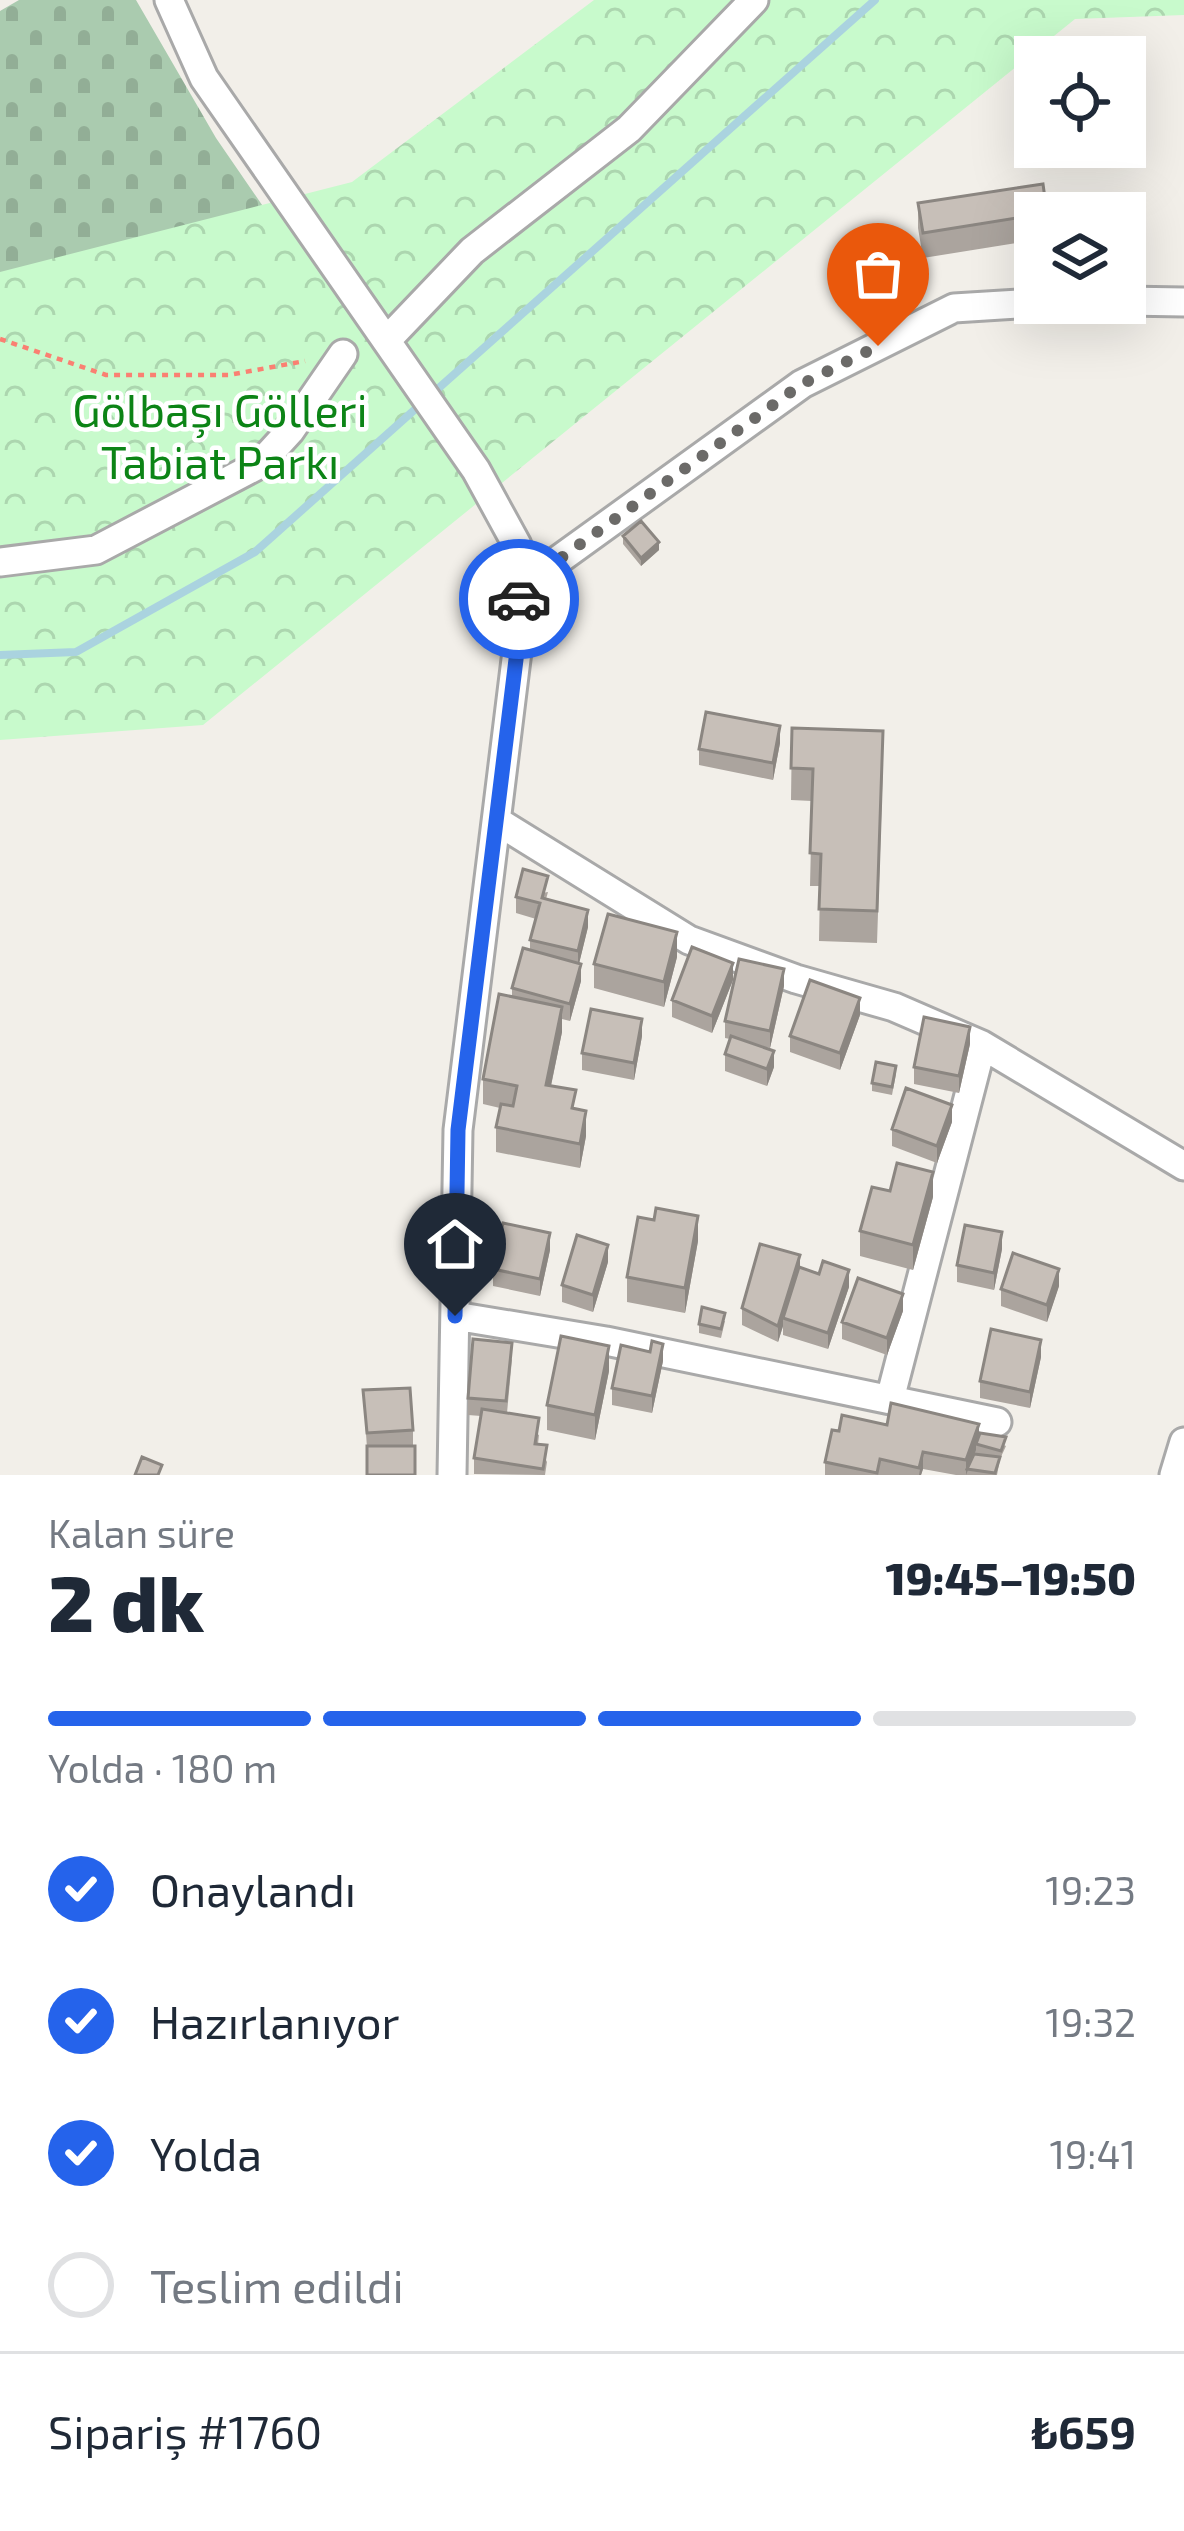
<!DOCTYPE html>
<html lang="tr">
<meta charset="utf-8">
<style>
:root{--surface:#fff;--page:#f2f2f3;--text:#1f2937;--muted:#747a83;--line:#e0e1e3;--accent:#2563eb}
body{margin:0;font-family:"Exo 2",sans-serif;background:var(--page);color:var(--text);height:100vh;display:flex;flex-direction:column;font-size:45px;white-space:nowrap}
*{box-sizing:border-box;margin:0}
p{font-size:39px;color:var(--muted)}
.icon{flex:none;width:66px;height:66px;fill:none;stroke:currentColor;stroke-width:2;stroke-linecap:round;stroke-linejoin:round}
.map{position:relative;height:1475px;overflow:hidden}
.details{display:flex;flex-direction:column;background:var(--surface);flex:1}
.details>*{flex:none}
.fabs{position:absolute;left:1014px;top:36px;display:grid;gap:24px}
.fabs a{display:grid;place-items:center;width:132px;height:132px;border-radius:0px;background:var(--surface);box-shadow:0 12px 48px #0002;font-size:60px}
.pin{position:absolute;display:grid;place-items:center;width:102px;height:102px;color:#fff;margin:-123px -51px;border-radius:50% 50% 50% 0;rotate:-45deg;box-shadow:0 0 12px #0007}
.pin .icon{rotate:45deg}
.courier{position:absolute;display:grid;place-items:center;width:120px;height:120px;margin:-60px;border:9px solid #2563eb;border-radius:50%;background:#fff;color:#222;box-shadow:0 3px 15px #0007}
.head em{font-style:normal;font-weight:800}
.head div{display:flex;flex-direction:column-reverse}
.head{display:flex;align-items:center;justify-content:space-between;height:204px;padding:0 48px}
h1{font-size:78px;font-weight:800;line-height:90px}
.bar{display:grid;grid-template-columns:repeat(4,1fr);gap:18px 12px;align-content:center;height:144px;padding:0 48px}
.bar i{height:15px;border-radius:9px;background:var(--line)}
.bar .active{background:var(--accent)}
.bar p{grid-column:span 4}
.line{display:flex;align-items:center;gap:30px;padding:0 48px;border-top:3px solid var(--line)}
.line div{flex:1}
ol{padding:0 48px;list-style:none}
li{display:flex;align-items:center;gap:36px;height:132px}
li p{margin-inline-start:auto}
li .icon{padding:12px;border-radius:50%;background:var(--accent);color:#fff;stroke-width:4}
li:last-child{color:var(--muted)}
li i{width:66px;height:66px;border:6px solid var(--line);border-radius:50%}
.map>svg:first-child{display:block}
</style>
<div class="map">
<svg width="1184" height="1475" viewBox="0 0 1184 1475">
<defs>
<pattern id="cemetery-stones" width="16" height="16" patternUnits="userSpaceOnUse" patternTransform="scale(3)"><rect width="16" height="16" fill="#aacbaf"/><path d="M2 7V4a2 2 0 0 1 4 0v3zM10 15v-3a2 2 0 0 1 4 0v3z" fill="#92ae96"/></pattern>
<pattern id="park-crowns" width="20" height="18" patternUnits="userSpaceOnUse" patternTransform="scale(3)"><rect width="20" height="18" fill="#c8facc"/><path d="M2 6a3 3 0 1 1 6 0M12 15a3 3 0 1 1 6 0" fill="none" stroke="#acd6af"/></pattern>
</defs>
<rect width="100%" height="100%" fill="#f2efe9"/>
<!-- cemetery -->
<path fill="url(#cemetery-stones)" d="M19 0H136L216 138 350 333 0 338V11Z"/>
<!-- park -->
<path fill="url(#park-crowns)" d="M594 0H1184V15L1075 19 203 725 0 740V272L352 182Z"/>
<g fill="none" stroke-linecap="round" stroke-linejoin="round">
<!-- stream -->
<path stroke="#aad3df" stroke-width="8" d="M432 394 875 0
M0 655 76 652 255 552 421 404"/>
<!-- minor casing -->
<g stroke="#a9a9a9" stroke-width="33">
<path id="minor" d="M169 0 204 78 476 470 517 545 520 627 458 1130 452 1475
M1125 301 1184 302
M387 340 472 251 629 129 754 0
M0 562 96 550 260 464 290 431 343 354
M518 589 802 384 954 308 1035 303
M497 821 689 940 796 979 894 1007 982 1045 1184 1166
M455 1316 606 1341 997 1422
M890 1399 982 1045
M1174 1475 1184 1442"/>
</g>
<!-- path -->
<path stroke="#fa8072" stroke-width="4.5" stroke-dasharray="6 6" stroke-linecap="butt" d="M0 339 106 375H229L305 361"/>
<!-- minor -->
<use href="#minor" stroke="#fff" stroke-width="27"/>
</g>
<!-- wall -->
<path fill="#aba49e" d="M918 203 1035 213V240L923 258 918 228Z
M623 536 659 550 641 566 623 544Z
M792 728 883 763 877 943 819 941 820 886H810L812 801 791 800Z
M780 743 773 780 699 765V749Z
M548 892 546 899 588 927 579 963 581 981 570 1021 562 1019V1032L551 1086 576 1109 586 1136 580 1168 496 1152V1127L500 1108 483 1104V1079L512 997V988L530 950V940L536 919 516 913V897Z
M677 957 664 1007 594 988V964Z
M733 980 712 1033 672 1017V1000Z
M784 986 770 1048 760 1046 774 1067 767 1086 725 1071V1054L730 1039 725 1038V1021Z
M860 1015 840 1070 790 1052V1036Z
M642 1036 634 1080 582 1070V1053Z
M970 1044 959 1093 914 1084V1067Z
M896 1074 892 1095 872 1091V1083Z
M952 1122 937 1163 892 1146V1129Z
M933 1197 913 1270 860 1256V1231Z
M698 1241 685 1313 627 1302V1277Z
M1002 1249 994 1290 957 1282V1265Z
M550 1250 540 1296 493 1286V1269Z
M608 1262 593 1312 562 1302V1285Z
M800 1268 849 1287 828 1349 783 1335V1326L778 1342 742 1325V1308Z
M1059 1286 1047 1322 1001 1306V1289Z
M903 1311 887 1355 842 1339V1322Z
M725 1321 721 1338 699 1333V1324Z
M1041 1357 1030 1408 980 1398V1381Z
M512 1359 507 1413 539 1435 538 1444 547 1462 545 1475 474 1474V1458L481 1416 468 1415V1398Z
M663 1361 652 1413 612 1405V1388Z
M609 1371 595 1440 547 1430V1405Z
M363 1390 413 1430V1446L367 1448Z
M887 1425 979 1434 1006 1446 1000 1459 997 1475H956L923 1469 921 1475H825V1462L839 1431Z"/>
<!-- shaded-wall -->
<path fill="#8b8681" d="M659 542V550L641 566V558Z
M780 726V743L773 780V763Z
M588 910V927L578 968V951Z
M677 932V957L664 1007V982Z
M733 963V980L712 1033V1016Z
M581 964V981L570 1021V1004Z
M784 969V986L770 1048V1031Z
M860 998V1015L840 1070V1053Z
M562 1007V1032L546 1109V1085Z
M642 1019V1036L634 1080V1063Z
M970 1027V1044L959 1093V1076Z
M774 1051V1067L767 1086V1069Z
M952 1105V1122L937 1163V1146Z
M586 1111V1136L580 1168V1144Z
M933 1172V1197L913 1270V1245Z
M698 1216V1241L685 1313V1288Z
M1002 1232V1249L994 1290V1273Z
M550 1233V1250L540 1296V1279Z
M608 1245V1262L593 1312V1295Z
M800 1255V1272L783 1318V1326L778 1342V1326Z
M1059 1269V1286L1047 1322V1305Z
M849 1270V1287L828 1349V1333Z
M903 1294V1311L887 1355V1338Z
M1041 1340V1357L1030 1408V1392Z
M663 1344V1361L652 1413V1396Z
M609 1346V1371L595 1440V1415Z
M979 1424V1441L976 1444V1450L966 1475V1460Z
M923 1452V1469L921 1475H919Z"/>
<!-- building -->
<path fill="#c7bfb8" stroke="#8b8681" stroke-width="3" d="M1043 184 1047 213H1035V215L923 233 918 203Z
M641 521 659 542 641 558 623 536Z
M706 712 780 726 773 763 699 749Z
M792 728 883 731 877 911 819 909 821 854 810 853 813 769 791 768Z
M523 869 548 876 542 898 588 910 578 951 530 940 540 903 516 897Z
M608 914 677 932 664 982 594 964Z
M692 947 733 963 712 1016 672 1000Z
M523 948 581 964 570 1004 512 988Z
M739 959 784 969 770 1031 725 1021Z
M810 980 860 998 840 1053 790 1036Z
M499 994 562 1007 546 1085 576 1090 572 1108 586 1111 580 1144 496 1127 501 1104 513 1106 517 1086 483 1079Z
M591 1009 642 1019 634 1063 582 1053Z
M924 1017 970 1027 959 1076 914 1067Z
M731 1036 774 1051 767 1069 725 1054Z
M876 1062 896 1066 892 1087 872 1083Z
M906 1088 952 1105 937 1146 892 1129Z
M897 1163 933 1172 913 1245 860 1231 872 1187 890 1191Z
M656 1208 698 1216 685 1288 627 1277 638 1217 654 1220Z
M503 1223 550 1233 540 1279 493 1269Z
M965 1225 1002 1232 994 1273 957 1265Z
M577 1235 608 1245 593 1295 562 1285Z
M760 1244 800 1255 778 1326 742 1308Z
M1013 1253 1059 1269 1047 1305 1001 1289Z
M823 1261 849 1270 828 1333 783 1318 799 1267 819 1274Z
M858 1278 903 1294 887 1338 842 1322Z
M702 1307 725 1313 721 1329 699 1324Z
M991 1329 1041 1340 1030 1392 980 1381Z
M561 1336 609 1346 595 1415 547 1405Z
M473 1339 512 1343 506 1401 468 1398Z
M652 1341 663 1344 652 1396 612 1388 621 1345 650 1352Z
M410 1388 413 1430 367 1433 363 1390Z
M891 1403 979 1424 966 1460 923 1452 919 1468 880 1459 877 1473 825 1462 832 1430 839 1431 842 1415 887 1425Z
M482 1409 539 1418 535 1444 547 1445 543 1469 474 1458Z
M980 1433 1006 1437 1001 1451 976 1444Z
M367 1446H415V1475H367Z
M974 1454 1000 1457 995 1473 967 1469Z
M142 1457 162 1465 158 1475H135Z"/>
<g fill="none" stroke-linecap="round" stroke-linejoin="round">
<!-- done -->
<path stroke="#6b6a68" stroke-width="12" stroke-dasharray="0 21.6" d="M519 599 518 589 802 384 878 346"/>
<!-- route -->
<path stroke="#2563eb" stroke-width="15" d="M455 1316 458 1130 520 627 519 599"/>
</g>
<g text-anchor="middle" stroke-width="9" stroke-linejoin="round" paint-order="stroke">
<!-- park labels -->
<g font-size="45" fill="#0c8416" stroke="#fff">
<text x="220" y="427">Gölbaşı Gölleri<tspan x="220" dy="52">Tabiat Parkı</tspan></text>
</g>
</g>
</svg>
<div class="fabs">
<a><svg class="icon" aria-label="locate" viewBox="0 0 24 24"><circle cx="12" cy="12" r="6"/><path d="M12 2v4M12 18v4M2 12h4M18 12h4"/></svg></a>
<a><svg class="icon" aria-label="layers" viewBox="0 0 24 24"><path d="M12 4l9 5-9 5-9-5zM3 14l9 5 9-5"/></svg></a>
</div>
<div class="pin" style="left:878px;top:346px;background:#ea580c"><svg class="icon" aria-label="bag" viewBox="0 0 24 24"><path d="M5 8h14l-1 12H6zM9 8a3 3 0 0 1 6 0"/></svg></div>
<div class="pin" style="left:455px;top:1316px;background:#1f2937"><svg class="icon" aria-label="home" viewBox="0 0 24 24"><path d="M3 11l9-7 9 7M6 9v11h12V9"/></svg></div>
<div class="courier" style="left:519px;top:599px"><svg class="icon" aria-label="car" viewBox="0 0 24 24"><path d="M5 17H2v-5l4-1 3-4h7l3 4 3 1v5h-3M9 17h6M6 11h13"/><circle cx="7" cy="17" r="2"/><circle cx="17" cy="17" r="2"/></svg></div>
</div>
<section class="details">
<div class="head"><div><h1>2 dk</h1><p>Kalan süre</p></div><em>19:45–19:50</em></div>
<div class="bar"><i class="active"></i><i class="active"></i><i class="active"></i><i></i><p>Yolda · 180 m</p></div>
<ol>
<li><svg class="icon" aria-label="check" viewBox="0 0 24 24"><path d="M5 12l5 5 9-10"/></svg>Onaylandı<p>19:23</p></li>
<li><svg class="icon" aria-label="check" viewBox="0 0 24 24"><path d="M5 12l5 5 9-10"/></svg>Hazırlanıyor<p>19:32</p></li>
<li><svg class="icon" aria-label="check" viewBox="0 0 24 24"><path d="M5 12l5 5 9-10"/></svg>Yolda<p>19:41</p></li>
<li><i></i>Teslim edildi</li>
</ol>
<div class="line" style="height:156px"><div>Sipariş #1760</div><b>₺659</b></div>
</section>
